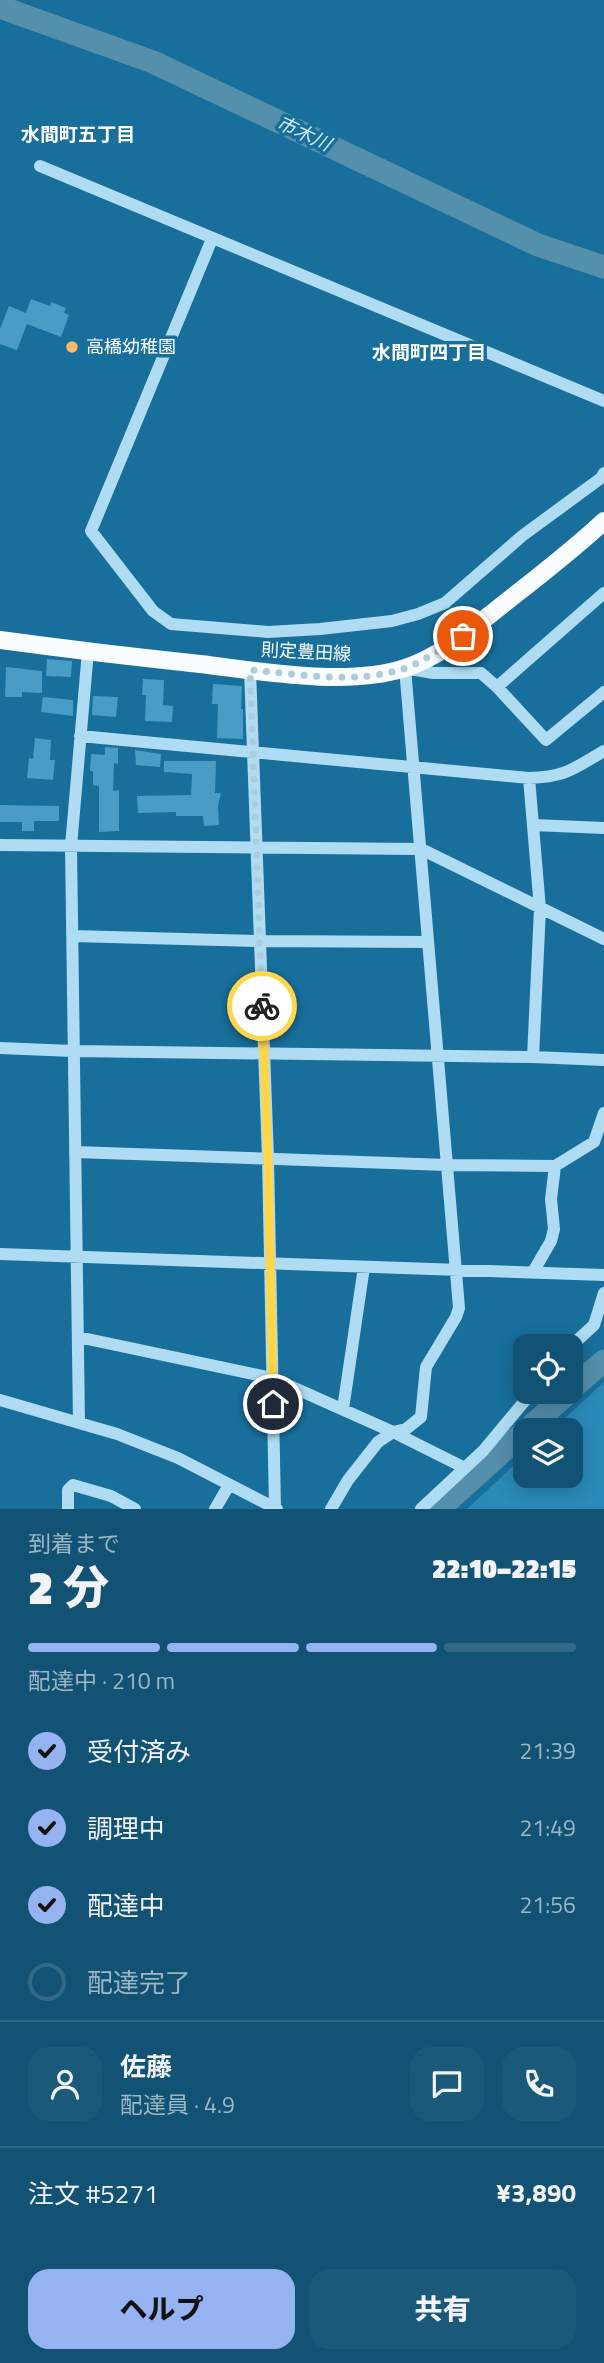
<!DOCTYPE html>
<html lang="ja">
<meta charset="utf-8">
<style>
:root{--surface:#125375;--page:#1b597a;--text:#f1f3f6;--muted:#9cb6c5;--line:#316987;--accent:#95b2f1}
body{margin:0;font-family:"Titillium Web","Noto Sans JP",sans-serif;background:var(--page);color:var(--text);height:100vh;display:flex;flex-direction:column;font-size:26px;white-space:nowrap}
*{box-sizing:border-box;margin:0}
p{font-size:23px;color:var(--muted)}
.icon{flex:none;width:38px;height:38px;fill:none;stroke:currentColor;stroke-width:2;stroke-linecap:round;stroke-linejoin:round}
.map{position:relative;height:1509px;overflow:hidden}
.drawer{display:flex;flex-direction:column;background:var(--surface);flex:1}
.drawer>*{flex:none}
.buttons{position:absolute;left:513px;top:1334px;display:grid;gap:14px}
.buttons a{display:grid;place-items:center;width:70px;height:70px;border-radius:14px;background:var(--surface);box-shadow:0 4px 18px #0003;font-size:35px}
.pin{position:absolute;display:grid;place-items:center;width:60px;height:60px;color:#fff;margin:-30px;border:4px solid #fff;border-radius:50%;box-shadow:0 2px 7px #0007}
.courier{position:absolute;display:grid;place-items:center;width:70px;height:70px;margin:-35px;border:5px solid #ffd54a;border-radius:50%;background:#fff;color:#222;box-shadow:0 2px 9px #0007}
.headline em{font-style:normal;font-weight:800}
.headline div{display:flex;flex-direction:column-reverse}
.headline{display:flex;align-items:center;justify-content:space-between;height:119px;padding:0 28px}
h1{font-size:46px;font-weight:800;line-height:52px}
.bar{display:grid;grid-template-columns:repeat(4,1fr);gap:10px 7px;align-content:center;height:84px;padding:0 28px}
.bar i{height:9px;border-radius:5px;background:var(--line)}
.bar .on{background:var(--accent)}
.bar p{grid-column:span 4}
.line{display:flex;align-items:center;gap:18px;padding:0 28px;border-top:2px solid var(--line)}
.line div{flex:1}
.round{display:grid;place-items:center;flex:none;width:74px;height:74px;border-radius:21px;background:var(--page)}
ol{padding:0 28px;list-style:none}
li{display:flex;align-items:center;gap:21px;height:77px}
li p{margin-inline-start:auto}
li .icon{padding:7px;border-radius:50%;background:var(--accent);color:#111;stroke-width:4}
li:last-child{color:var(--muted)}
li i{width:38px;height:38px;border:4px solid var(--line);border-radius:50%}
.action{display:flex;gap:14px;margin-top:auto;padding:14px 28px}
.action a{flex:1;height:80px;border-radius:21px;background:var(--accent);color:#111;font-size:28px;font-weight:800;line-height:80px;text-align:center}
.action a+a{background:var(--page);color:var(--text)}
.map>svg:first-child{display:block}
</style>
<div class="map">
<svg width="604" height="1509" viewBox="0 0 604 1509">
<rect width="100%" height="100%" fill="#186f9c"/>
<!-- green -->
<path fill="#2b8ab9" d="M604 1382V1509H467L525 1455V1475H570V1430H552Z"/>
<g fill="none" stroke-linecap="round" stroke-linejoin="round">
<!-- river -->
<path stroke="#548fac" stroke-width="23" d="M0 7 153 62 538 245 604 267
M570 1390 604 1361
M527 1430 570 1391
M439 1509 525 1431"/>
</g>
<!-- building -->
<path fill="#499cc5" d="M31 299 50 306 51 302 66 308 64 313 69 315 61 337 27 324 17 350 0 344V329L9 306 26 313Z
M47 659 72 661 71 677 46 676Z
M6 667 42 671V693L22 692V697H5Z
M143 679 164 680 163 705 173 706 172 722 145 721 146 695H142Z
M213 684 242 686 241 709H243V739L217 738 218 704H212Z
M93 696 118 697 116 717 92 715Z
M43 697 73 700V716L41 712Z
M35 738 51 740 50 760H55L53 780 27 778 29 758 33 759Z
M105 747 118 748V764L114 763 113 791 119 790V831L99 832V786L93 785V771H90L91 754 105 755Z
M135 750 161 754 160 767 136 765Z
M164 761H216L215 793H221L218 806 219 825 204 826 203 816H176V812L138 813 137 796 191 795 192 774 164 772Z
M0 805 59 806V821H34V831H22V822H0Z"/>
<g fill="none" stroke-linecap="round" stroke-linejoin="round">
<!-- minor -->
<path stroke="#afdcf2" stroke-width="12" d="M40 166 604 401
M212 239 91 531 153 611 171 624 268 632 320 629 392 621 418 614 445 603 522 536 601 478 604 473
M604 593 497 687 546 740 604 692
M250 670 268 1158 275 1508
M80 736 529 778 540 909 533 1057
M529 778C566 777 573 769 604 751
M533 825 604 828
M0 845 421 849 604 939
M73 936 259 941 427 942
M0 1048 73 1051 533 1057 604 1060
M75 1152 447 1165 555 1166 594 1142 604 1113
M0 1254 604 1275
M533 1272 551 1241 554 1229 551 1199 555 1166
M78 1337 272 1378 393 1432 465 1468
M570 1347 594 1325 604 1293
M0 1400 117 1434 178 1458 277 1509
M343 1409 364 1267
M79 1423 71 846 88 651
M68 1509V1490L73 1485 111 1496 135 1509
M215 1509 229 1485
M331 1509 348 1480 378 1442 393 1432 406 1429 421 1417 426 1367 456 1317 459 1308 405 668 433 673H481L497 687
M421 1509 483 1451 533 1391"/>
<!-- major -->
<path stroke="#fafdff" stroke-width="18" d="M0 640C66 649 133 657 200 664 260 671 347 687 405 668 443 656 475 626 506 602 539 576 573 550 604 521"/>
</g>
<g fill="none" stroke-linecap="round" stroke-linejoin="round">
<!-- done -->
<path stroke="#aecddc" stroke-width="7" stroke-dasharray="0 12.6" d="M262 1006 250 670C301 674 357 685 406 668 426 660 444 647 463 636"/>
<!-- route -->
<path stroke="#ffd54a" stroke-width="9" d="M262 1006 268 1158 273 1404"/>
</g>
<!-- markers -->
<circle fill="#ffb670" stroke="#186f9c" stroke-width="2.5" cx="72" cy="347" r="7"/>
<g text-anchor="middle" stroke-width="7" stroke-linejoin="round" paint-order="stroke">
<!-- poi labels -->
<g font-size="18" fill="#fff" stroke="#186f9c" text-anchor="start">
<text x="86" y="353">高橋幼稚園</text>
</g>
<!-- street labels -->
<g font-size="18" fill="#fff" stroke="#186f9c">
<text transform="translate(306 652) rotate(3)" y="6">則定豊田線</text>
</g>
<!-- water labels -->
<g font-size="19" font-style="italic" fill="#cfedfa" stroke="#186f9c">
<text transform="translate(304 133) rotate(25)" y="7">市木川</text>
</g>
<!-- neighbourhood labels -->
<g font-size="19" font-weight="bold" fill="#fff" stroke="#186f9c">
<text x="78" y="141">水間町五丁目</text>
<text x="429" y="359">水間町四丁目</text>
</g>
</g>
</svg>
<div class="buttons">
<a><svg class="icon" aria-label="locate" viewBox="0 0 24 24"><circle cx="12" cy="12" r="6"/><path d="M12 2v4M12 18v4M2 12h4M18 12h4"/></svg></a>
<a><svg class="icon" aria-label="layers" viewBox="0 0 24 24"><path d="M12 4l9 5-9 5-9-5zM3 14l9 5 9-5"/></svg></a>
</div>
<div class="pin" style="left:463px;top:636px;background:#ea580c"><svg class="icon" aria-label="bag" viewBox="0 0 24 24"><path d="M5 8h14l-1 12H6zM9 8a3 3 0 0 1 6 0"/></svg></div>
<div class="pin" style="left:273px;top:1404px;background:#1f2937"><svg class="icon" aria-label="home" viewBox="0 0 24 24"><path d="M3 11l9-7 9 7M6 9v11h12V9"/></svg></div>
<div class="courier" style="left:262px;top:1006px"><svg class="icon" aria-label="bike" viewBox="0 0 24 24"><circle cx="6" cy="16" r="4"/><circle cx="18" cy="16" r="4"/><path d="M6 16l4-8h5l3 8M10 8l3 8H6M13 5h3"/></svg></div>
</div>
<section class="drawer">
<div class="headline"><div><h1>2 分</h1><p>到着まで</p></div><em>22:10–22:15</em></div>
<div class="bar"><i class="on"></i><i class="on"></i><i class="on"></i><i></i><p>配達中 · 210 m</p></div>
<ol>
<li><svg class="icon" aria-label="check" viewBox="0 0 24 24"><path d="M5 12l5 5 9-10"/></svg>受付済み<p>21:39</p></li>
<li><svg class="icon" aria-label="check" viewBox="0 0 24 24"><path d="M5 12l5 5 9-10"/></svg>調理中<p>21:49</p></li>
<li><svg class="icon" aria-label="check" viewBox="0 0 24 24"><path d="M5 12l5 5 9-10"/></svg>配達中<p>21:56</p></li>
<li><i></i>配達完了</li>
</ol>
<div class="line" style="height:126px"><a class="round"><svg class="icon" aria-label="person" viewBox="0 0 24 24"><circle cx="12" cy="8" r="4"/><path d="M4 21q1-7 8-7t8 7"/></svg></a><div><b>佐藤</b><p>配達員 · 4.9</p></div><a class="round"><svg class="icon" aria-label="chat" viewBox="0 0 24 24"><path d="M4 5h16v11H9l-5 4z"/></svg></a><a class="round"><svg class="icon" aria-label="phone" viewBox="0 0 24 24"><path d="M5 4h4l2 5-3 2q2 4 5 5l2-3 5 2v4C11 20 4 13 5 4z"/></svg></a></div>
<div class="line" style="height:91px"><div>注文 #5271</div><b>¥3,890</b></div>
<div class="action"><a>ヘルプ</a><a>共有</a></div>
</section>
